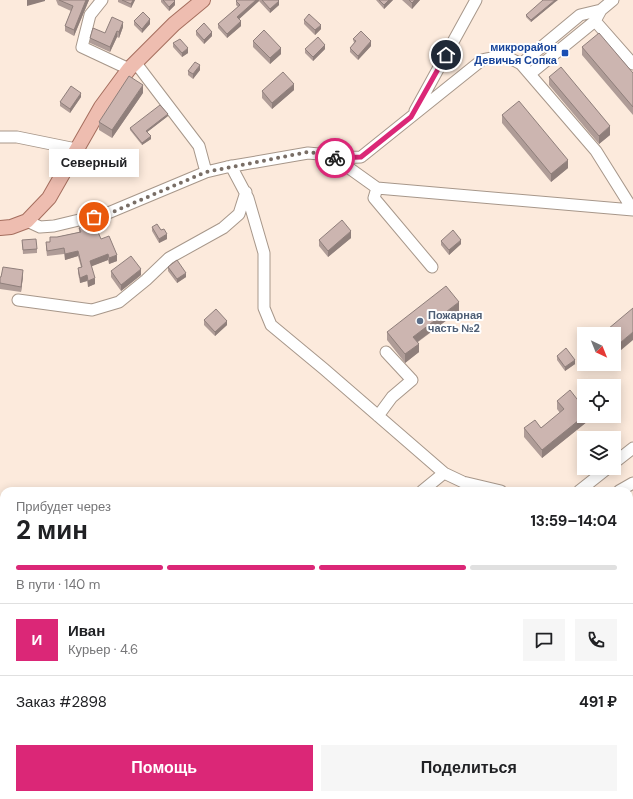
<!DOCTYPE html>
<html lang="ru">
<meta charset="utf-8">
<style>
:root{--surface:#fff;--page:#f6f6f6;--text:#202124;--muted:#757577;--line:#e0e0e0;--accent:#db2777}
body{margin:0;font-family:"DM Sans",sans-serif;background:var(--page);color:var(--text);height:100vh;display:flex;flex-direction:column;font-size:15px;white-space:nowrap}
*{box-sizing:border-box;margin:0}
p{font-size:13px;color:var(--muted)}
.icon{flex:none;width:22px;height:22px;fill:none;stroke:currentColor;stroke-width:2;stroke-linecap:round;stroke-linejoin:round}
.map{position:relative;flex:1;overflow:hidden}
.side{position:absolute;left:0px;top:487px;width:633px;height:312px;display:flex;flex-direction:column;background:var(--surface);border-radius:12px 12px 0 0;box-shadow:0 2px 10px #0003}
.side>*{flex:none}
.needle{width:26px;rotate:137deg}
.controls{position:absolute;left:577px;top:327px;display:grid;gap:8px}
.controls a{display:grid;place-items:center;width:44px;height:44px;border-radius:0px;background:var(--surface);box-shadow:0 2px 10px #0003;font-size:20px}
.pin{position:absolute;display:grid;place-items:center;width:34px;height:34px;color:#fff;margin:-17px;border:2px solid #fff;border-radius:50%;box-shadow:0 1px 4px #0007}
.courier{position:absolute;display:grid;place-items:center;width:40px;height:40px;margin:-20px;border:3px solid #db2777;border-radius:50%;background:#fff;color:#222;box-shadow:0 1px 5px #0007}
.bubble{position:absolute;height:28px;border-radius:0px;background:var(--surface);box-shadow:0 2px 10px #0003;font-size:13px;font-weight:700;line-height:28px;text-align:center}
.head em{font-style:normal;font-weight:700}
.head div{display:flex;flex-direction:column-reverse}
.head{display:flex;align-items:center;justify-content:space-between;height:68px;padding:0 16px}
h1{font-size:26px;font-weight:700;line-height:30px}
.bar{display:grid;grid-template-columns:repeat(4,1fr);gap:6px 4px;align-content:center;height:48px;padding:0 16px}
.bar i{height:5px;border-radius:3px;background:var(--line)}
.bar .selected{background:var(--accent)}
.bar p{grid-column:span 4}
.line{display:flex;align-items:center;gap:10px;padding:0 16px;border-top:1px solid var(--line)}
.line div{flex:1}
.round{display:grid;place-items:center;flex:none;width:42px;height:42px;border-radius:0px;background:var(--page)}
.button{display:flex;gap:8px;margin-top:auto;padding:8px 16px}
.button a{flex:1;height:46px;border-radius:0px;background:var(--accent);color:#fff;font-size:16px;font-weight:700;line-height:46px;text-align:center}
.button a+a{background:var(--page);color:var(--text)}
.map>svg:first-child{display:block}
</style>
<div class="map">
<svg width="633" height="799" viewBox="0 0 633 799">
<rect width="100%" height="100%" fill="#fceadc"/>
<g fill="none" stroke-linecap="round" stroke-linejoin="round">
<!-- minor casing -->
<g stroke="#a7978a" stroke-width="13">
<path id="minor" d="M102 0 90 15 82 47 129 69
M595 21 633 64
M135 62 199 146 206 172
M521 64 580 15 601 10
M530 74 595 21 601 10 613 0
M415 111 476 0
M0 137H17L76 149
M335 158 361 157 482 60C500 56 504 54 521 64L596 151 633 210
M231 166 248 198 264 253V308L271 325 324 369 444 473 463 482 501 491
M377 188 374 198 432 267
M27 221 40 227 54 226 108 213 206 172 227 167 308 153 330 155 335 158 377 188 633 210
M18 300 92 310 119 302 146 280 169 258 223 228 239 214 246 192
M378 416 392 397 412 380 386 352
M614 463 633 448
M422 491 444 473
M579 491 608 468
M619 491 633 483
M629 680 633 677
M629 702 633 707
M334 795 351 799
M378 795 393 799
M201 799 202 795
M364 799 371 795
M492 799 497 795"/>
</g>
<!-- major casing -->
<g stroke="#a56e5e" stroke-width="16">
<path id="major" d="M0 228 11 227 27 221 49 198 101 107 129 69 174 24 203 0"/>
</g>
<!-- minor -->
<use href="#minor" stroke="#fff" stroke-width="11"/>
<!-- major -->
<use href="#major" stroke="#eebdb0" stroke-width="14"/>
</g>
<!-- wall -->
<path fill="#af9c97" d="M56 0H89L74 36 65 31V26L71 11 58 5Z
M118 0H135L131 8 118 2Z
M161 0H174L175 5 169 11 161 2Z
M237 0H278L279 5 270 13 259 1 239 19 241 26 227 38 218 28V24L238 7 236 5V1Z
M376 0H393L384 9Z
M402 0H420L412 9Z
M554 3 531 22 526 17V15Z
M304 20 321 29 315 35 304 24Z
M134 21 150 24 142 33 134 25Z
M123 27 119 38 117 37 110 52 90 43V38Z
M196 31 212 36 204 44 196 35Z
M353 39 371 46 358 60 350 52V48L354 43Z
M253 41 281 54 270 64 253 47Z
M173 43 188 53 182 57 173 47Z
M582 47 633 73V115L582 55Z
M305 49H325L313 61 305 53Z
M200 70 193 79 188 75V71Z
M549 77 610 135 599 144 549 85Z
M294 90 272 109 262 98V91Z
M143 93 112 138 99 130V122Z
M81 97 70 113 60 106V102Z
M502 115 568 168 551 182 502 123Z
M168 116 147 132 151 139 142 145 130 130V128Z
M152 227 161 230 167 239 159 243 152 231Z
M79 228 101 239 117 261 109 264 108 260 91 266 95 284 88 287 87 281 80 283 78 273V268L81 267 78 256 65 260 64 254 47 256 46 248V242H50L57 237 79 232Z
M351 238 328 257 319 246V240Z
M22 240 37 249V253L23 254Z
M441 241 461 244 449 255 441 245Z
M168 267 186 277 177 283 168 271Z
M111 271 141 275 121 291 111 277Z
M23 276 21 292 0 289V277Z
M459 311 418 342 419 352 405 363 387 340V332Z
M204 320 227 325 215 336 204 325Z
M557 356 575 364 565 371 557 360Z
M557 401 588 416V421L542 458 524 437V428H541L560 413 557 409Z
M633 620V632L630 629V622Z"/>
<!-- shaded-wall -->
<path fill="#8f7f7b" d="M27 0H45V1L27 6Z
M86 0H89L74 36V30Z
M133 0H135L131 8V4Z
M256 0H259V1L237 21V17Z
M389 0H393L384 9V5Z
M415 0H420L412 9V3Z
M555 0H558L554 3 531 22V20Z
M175 1V5L169 11V7Z
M279 1V5L270 13V9Z
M150 19V24L142 33V29Z
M241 21V26L227 38V34Z
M123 22V27L119 38V32Z
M321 25V29L315 35V30Z
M117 31V37L110 52V47Z
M212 32V36L204 44V40Z
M371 41V46L358 60V56Z
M325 45V49L313 61V57Z
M188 48V53L182 57V53Z
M281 48V54L270 64V58Z
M200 65V70L193 79V74Z
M294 84V90L272 109V103Z
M143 85V93L112 138V130Z
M81 93V97L70 113V109Z
M168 114V116L146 133V131Z
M610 126V135L599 144V136Z
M151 136V139L142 145V143Z
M568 160V168L551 182V174Z
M351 231V238L328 257V251Z
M167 234V239L159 243V239Z
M461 240V244L449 255V250Z
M78 251V256L65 260V254Z
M108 254V260L90 267V261Z
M117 255V261L109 264V258Z
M141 269V275L121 291V285Z
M23 270V276L21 292V287Z
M186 273V277L177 283V279Z
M87 275V281L80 283V278Z
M95 278V284L88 287V281Z
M459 302V311L413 345V337Z
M227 321V325L215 336V332Z
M633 332V340L614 356V348Z
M419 344V352L405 363V354Z
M575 360V364L565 371V367Z
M584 416H588V421L542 458V450Z
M633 524V530L629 533V527Z"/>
<!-- building -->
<path fill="#ccb5b0" stroke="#8f7f7b" d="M59 0H86L74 30 65 26 73 6Z
M122 0H133L131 4Z
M163 0H174L175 1 169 7Z
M237 0H256L237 17 241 21 227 34 218 24 240 5 236 1Z
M262 0H278L279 1 270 9Z
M379 0H389L384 5Z
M409 0H415L412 3Z
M543 0H555L531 20 526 15Z
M143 12 150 19 142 29 134 21Z
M309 14 321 25 315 30 304 20Z
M112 17 123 22 119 32 117 31 110 47 90 38 93 28 105 33Z
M204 23 212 32 204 40 196 31Z
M264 30 281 48 270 58 253 41Z
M361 31 371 41 358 56 350 48 356 41 353 39Z
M599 33 633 73V107L582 47Z
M318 37 325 45 313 57 305 49Z
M180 39 188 48 182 53 173 43Z
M195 62 200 65 193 74 188 71Z
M561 67 610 126 599 136 549 77Z
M283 72 294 84 272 103 262 91Z
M129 76 143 85 112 130 99 122Z
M71 86 81 93 70 109 60 102Z
M519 101 568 160 551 174 502 115Z
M160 105 168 114 146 131 151 136 142 143 130 128Z
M342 220 351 231 328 251 319 240Z
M94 223 101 239 109 236 117 255 109 258 108 254 90 261 95 278 88 281 87 275 80 278 78 268 82 267 78 251 65 254 64 248 47 251 46 242H50V237H57L81 232 79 228Z
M157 224 161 230 164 229 167 234 159 239 152 227Z
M453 230 461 240 449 250 441 241Z
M36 239 37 249 23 250 22 240Z
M131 256 141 269 121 285 111 271Z
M177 260 186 273 177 279 168 267Z
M3 267 23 270 21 287 0 283V277H1Z
M446 286 459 302 413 337 419 344 405 354 387 332Z
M633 308V332L614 348V334H602Z
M216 309 227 321 215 332 204 320Z
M566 348 575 360 565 367 557 356Z
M570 390 584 408V416L542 450 524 428 535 420 541 428 564 409 557 401Z
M629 509 633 514V524L629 527Z
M633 620V626L630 622Z
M100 795H135L147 799H98Z
M256 795H300L299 799H258L255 798Z
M313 795H315L332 799H312Z
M521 795H534L537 799H516Z"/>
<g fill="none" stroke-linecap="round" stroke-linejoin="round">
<!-- done -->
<path stroke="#796e66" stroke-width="4" stroke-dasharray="0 7.2" d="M94 217 108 214 206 172 308 152 330 155 335 158"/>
<!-- route -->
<path stroke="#db2777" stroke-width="5" d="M335 158 361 157 411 117 446 55"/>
</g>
<!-- markers -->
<rect fill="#1a4fb4" stroke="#fff" stroke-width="1.5" x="561" y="49" width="8" height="8" rx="2"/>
<circle fill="#5c6f8a" stroke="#fff" stroke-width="1.5" cx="420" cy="321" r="4"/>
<g text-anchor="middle" stroke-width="4" stroke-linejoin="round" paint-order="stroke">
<!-- transit labels -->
<g font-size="11" font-weight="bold" fill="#164399" stroke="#fff" text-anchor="end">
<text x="557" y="51">микрорайон<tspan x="557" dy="13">Девичья Сопка</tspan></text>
</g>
<!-- service labels -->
<g font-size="11" font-weight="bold" fill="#4e5e75" stroke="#fff" text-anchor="start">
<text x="428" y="319">Пожарная<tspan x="428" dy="13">часть №2</tspan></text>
</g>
</g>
</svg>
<div class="controls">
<a><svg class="needle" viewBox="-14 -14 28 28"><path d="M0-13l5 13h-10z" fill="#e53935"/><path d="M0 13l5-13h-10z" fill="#757577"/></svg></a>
<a><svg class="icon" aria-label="locate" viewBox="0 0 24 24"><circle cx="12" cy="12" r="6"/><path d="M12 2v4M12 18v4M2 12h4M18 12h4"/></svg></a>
<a><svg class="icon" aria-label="layers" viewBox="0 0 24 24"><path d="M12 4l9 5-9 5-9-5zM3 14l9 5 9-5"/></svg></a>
</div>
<div class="pin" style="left:94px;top:217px;background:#ea580c"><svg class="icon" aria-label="bag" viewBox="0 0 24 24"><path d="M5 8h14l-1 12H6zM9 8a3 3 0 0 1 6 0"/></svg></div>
<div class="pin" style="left:446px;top:55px;background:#1f2937"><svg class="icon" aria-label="home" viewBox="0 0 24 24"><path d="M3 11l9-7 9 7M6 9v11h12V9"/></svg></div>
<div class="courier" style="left:335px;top:158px"><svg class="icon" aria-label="bike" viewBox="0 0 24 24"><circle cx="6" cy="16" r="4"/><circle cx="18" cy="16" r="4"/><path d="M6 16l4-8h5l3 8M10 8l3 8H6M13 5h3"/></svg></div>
<div class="bubble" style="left:49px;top:149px;width:90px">Северный</div>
<section class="side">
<div class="head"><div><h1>2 мин</h1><p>Прибудет через</p></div><em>13:59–14:04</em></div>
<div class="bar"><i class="selected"></i><i class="selected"></i><i class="selected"></i><i></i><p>В пути · 140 m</p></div>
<div class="line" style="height:72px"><b class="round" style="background:var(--accent);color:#fff">И</b><div><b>Иван</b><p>Курьер · 4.6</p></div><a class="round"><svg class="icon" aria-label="chat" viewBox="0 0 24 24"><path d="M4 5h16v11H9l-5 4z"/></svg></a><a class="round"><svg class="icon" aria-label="phone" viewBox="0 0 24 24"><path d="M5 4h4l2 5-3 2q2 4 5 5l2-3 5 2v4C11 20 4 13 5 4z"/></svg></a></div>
<div class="line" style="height:52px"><div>Заказ #2898</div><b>491 ₽</b></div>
<div class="button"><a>Помощь</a><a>Поделиться</a></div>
</section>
</div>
